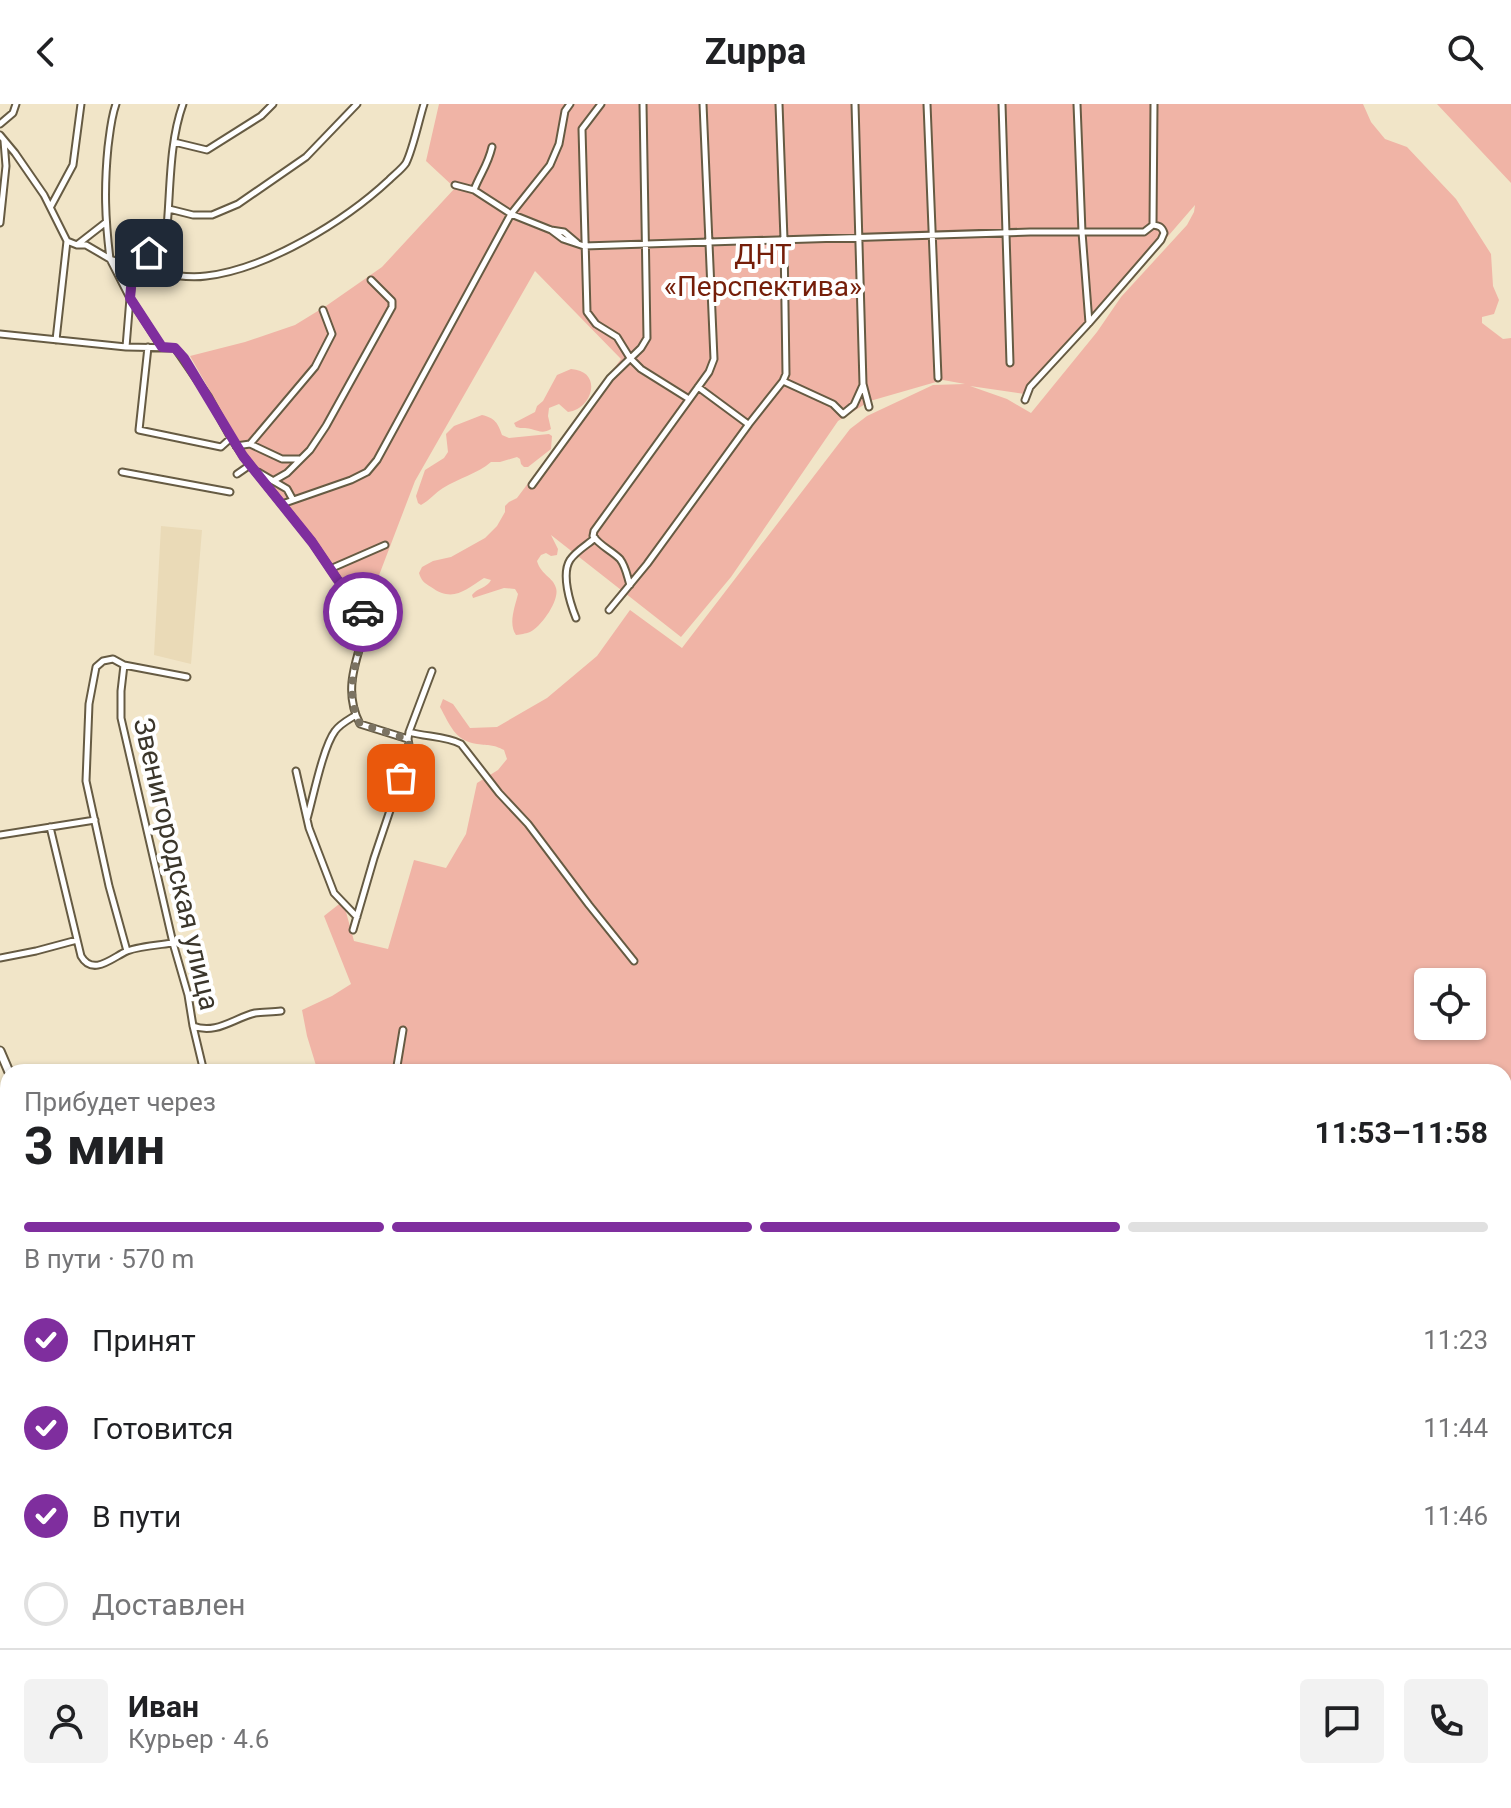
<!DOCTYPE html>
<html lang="ru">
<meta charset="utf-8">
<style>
:root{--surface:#fff;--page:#f2f2f2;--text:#202124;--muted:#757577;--line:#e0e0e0;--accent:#7f2e9e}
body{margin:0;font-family:Roboto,sans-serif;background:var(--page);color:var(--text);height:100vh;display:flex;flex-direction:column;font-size:30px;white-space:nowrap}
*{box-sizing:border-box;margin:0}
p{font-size:26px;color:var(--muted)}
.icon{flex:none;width:44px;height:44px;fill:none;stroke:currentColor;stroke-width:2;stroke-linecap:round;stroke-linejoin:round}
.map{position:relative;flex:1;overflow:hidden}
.details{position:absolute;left:0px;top:960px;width:1512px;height:744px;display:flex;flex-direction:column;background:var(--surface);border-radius:24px 24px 0 0;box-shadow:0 2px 6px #0004}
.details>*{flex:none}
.fabs{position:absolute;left:1414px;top:864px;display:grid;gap:16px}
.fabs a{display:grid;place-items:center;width:72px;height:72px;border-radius:8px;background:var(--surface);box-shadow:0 2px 6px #0004;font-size:40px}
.pin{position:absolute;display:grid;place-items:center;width:68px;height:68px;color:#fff;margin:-34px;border-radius:16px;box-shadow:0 4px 12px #0006}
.courier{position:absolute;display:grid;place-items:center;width:80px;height:80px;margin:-40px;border:6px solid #7f2e9e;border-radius:50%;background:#fff;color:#222;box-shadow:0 2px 10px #0007}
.head em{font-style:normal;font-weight:700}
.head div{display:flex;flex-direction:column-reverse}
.head{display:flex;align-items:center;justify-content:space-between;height:136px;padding:0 24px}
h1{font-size:52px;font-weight:700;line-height:60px}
.bar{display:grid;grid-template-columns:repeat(4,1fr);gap:12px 8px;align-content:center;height:96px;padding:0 24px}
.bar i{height:10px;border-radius:6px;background:var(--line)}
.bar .current{background:var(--accent)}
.bar p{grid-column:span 4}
.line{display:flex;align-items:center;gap:20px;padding:0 24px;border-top:2px solid var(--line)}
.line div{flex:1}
.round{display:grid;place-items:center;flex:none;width:84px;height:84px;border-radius:8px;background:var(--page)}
ol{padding:0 24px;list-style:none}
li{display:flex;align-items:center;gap:24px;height:88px}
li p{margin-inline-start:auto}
li .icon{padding:8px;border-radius:50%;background:var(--accent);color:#fff;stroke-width:4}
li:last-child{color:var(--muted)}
li i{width:44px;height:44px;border:4px solid var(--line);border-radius:50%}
header{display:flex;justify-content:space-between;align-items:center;height:104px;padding:0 24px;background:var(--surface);font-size:36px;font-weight:700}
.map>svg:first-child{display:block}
</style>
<header><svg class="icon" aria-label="back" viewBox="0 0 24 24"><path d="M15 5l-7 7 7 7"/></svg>Zuppa<svg class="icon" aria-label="search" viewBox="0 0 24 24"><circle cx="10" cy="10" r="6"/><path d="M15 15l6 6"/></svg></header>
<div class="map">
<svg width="1511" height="1704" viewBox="0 0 1511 1704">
<rect width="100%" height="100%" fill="#f1e5c8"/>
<!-- built -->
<path fill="#eadab7" d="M161 422 202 426 191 560 154 551Z
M0 1466 4 1474 2 1481 8 1493V1678L0 1684Z"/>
<!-- green -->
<path fill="#f0b4a6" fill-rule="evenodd" d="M439 0H1363L1371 18 1385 35 1407 43 1456 95 1491 150 1493 182 1499 196 1494 210 1482 213V219L1503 235 1511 234V1704H1439L1437 1696H1504V968H318L307 932 302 906 332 892 351 880 324 812 343 797 354 837 388 845 414 756 446 764 466 730 477 679 498 666 507 655 504 646C492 640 490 642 477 640 455 637 450 621 440 603L443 595 453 600 470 624 497 623 547 594 597 552 630 506 682 544 850 325 867 312 933 281 965 280 943 276 870 297 838 317 731 473 681 533 551 431 558 445 557 451 551 452 546 449 541 451 537 457C541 471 553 473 556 484 560 496 541 523 530 528 524 530 522 530 516 531 508 519 515 503 518 490L515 485 504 484 473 494 472 491C477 484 487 484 491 476L484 474C465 486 453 499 431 483 424 479 421 476 419 469L422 463 433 457 451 453 485 434 497 422 505 408V402L509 398 517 394 621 255 535 167 415 377 365 508 288 404 244 347 190 252 245 238 295 221 326 202 382 163 455 84 426 57ZM1195 101 1194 108 1187 121 1121 193 1097 228 1031 309 1007 295 970 282 1025 290 1079 235ZM1428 878H1472V922H1428Z
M1437 0H1511V79Z
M571 265C604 267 592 306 568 308L559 300 549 304 548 312 551 325C543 330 539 327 531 325 525 323 522 325 516 323L514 319 535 308 537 302 543 297 557 271Z
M482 311C495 314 498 319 502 331L509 334 549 330 552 332 551 345 528 363H524L521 360 520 355 517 353 500 358H491C477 370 459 374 443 384 435 389 430 396 421 401L418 399 416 392 425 366 444 354 448 348 446 330 454 322Z
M611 1696H703L705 1704H613Z
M1080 1696H1426L1425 1704H1307L1302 1699 1296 1698 1287 1704H1076Z"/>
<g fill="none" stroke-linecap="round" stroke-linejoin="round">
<!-- street casing -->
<g stroke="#665b43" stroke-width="9">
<path id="street" d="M116 0C111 14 110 28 108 43 104 84 105 114 110 155 136 164 179 176 206 172 267 165 345 117 389 76 394 71 402 65 406 59 413 45 419 16 424 0
M601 0 582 25 587 208 596 220 617 233 630 254 641 265 689 295
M855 0 863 280 869 303
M927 0 938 274
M1002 0 1010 259
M1077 0 1082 128 1089 219
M0 20 13 9 16 0
M0 31 15 49 44 91 67 137 77 141H86L110 155 130 194 126 243
M174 38 207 46 261 12 273 0
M455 81 474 86 511 110 551 126 564 128 577 139
M474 86C480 70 488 61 492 43
M51 102 73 61 81 0
M169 105 193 111H212L238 100 306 53 357 0
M0 119 6 62 4 37
M1153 121 1154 0
M551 126 563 135 584 142 1030 128H1144L1153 121
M78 140 105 119
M0 230 126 243 175 244 208 292 231 334 243 352 312 438 337 475 368 515C359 551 341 584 360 620L408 635
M56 236 67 137
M161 242 130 194 133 163 166 134C171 90 168 42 183 0
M148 243 139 326 221 343 231 334
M783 277 833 300 843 310 854 301 863 281
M698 283 748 320
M1025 296 1030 283 1089 219 1161 136 1164 129C1162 123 1160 122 1153 121
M250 340 282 355H299
M236 342 250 340 315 263 332 230 323 206
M122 368 230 388
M258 368 287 385 293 396
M237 370 250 361
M273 377 287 369 310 346 326 322 392 203V197L371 176
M532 381 610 274 641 244 647 234 643 0
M282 400 351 376 367 368 377 356 511 110 550 61 559 40 565 7 570 0
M330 465 385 441
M630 481C627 472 626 463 620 455 611 446 600 442 593 432L594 427 709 268 714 255 703 0
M609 506 647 460 749 320 783 277 786 270 784 135 779 0
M576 514C570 499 561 470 570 456 576 447 587 441 595 434
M124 561 121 587V614L173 839 188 891 193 922 204 968
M409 628C426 633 446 632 461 640L499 689 528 720 589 801 634 857
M296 667 309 724 334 789 357 813
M307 715C313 694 323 643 335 627 340 620 348 616 356 611
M50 723 81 852C93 873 113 853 127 847 140 842 159 841 173 839
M0 731 95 716
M353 826 374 754 410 647 408 635 409 628 432 567
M127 847 109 782 86 677 89 600 96 563 103 557 113 555 124 561 187 573
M0 854 36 847 77 836
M193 922C216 931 234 914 255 909 263 908 273 908 281 907
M396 968 403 926
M0 997 8 1034
M5 1063 8 1047
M0 1205 8 1202
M0 1254 8 1251
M0 1315 8 1312
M0 1354 8 1351
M0 1378 8 1390
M0 1461 8 1477
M0 1566 8 1586
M1504 1626 1511 1604
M0 1642 8 1637
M0 1687 4 1701
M139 1696 143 1704
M276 1696 279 1704
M329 1696 331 1704
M382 1696 385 1704
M435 1696 438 1704
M488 1696 491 1704
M541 1696 543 1704
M751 1696 760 1704
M807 1696 811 1700
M942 1696 957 1704
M0 1703 14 1696 17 1704
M87 1704 88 1696
M674 1704V1696
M1431 1704 1432 1696
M1479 1704 1482 1696"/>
</g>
<!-- secondary casing -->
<g stroke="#665b43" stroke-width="11">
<path id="secondary" d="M0 947 9 968
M264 1696 267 1704"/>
</g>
<!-- street -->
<use href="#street" stroke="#fff" stroke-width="5"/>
<!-- secondary -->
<use href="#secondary" stroke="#fff" stroke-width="7"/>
<!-- rail casing -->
<g stroke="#4d483b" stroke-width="5">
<path id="rail" d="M0 1423 8 1437
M228 1696 233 1704"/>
</g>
<!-- rail -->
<use href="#rail" stroke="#fff" stroke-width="2" stroke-dasharray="6" stroke-linecap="butt"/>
</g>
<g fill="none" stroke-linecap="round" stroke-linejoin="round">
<!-- done -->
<path stroke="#7b7362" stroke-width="8" stroke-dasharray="0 14.4" d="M363 508 368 515C359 552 342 583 360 620L408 635 410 647 401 674"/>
<!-- route -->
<path stroke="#7f2e9e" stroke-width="10" d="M149 149 133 163 130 194 162 243 175 244 184 254 243 352 312 438 337 475 363 508"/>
</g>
<g text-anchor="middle" stroke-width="8" stroke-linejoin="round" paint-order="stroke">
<!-- park labels -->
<g font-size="28" fill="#751e09" stroke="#fff">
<text x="763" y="160">ДНТ<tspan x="763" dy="32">«Перспектива»</tspan></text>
</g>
<!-- street labels -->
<g font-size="28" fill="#3b362b" stroke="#fff">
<text transform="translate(177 760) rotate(77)" y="10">Звенигородская улица</text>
</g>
</g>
</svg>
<div class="fabs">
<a><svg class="icon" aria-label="locate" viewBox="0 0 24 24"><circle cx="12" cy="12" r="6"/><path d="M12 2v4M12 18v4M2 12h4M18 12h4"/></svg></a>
</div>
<div class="pin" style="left:401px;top:674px;background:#ea580c"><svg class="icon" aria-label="bag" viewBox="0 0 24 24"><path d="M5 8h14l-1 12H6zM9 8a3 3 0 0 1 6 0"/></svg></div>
<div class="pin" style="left:149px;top:149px;background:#1f2937"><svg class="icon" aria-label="home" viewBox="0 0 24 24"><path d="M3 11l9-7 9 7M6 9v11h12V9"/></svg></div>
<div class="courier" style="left:363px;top:508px"><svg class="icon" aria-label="car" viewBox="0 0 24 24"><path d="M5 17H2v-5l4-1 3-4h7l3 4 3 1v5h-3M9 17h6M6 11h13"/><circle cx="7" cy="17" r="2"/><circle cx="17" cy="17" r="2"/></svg></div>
<section class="details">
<div class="head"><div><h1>3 мин</h1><p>Прибудет через</p></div><em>11:53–11:58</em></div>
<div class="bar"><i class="current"></i><i class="current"></i><i class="current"></i><i></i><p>В пути · 570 m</p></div>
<ol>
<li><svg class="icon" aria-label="check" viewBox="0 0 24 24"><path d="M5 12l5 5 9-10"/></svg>Принят<p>11:23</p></li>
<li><svg class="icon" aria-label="check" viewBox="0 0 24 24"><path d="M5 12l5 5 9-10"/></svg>Готовится<p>11:44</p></li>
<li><svg class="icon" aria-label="check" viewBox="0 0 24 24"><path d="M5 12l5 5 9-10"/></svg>В пути<p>11:46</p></li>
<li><i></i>Доставлен</li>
</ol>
<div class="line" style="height:144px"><a class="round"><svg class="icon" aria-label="person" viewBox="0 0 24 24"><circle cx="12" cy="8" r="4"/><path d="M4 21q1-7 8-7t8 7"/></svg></a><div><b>Иван</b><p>Курьер · 4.6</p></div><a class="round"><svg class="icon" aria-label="chat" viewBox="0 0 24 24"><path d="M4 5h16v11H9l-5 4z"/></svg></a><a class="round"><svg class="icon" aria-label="phone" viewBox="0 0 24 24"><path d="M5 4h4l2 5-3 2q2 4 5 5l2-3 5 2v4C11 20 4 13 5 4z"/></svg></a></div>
</section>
</div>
